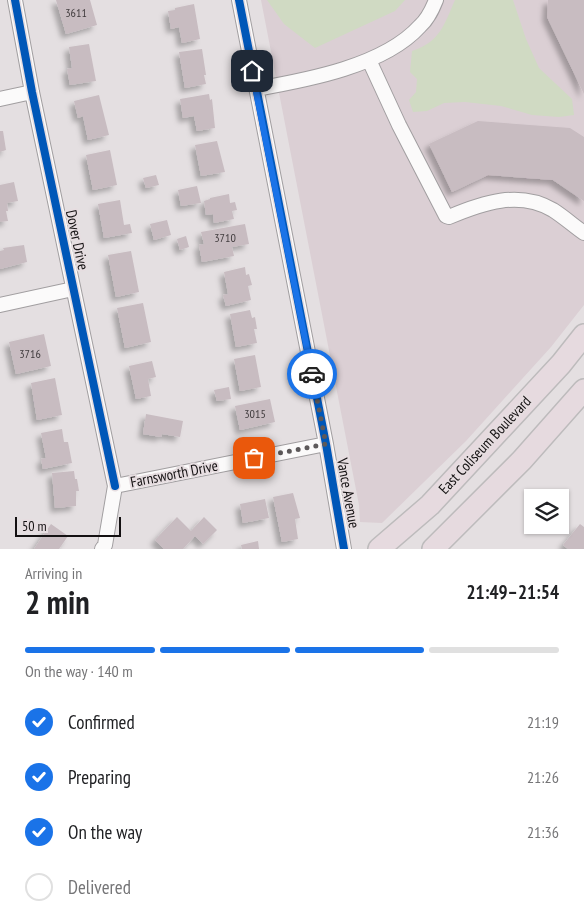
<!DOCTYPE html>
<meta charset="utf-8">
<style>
:root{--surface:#fff;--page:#f6f6f6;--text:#202124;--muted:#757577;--line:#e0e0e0;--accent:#1a73e8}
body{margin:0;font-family:"PT Sans Narrow",sans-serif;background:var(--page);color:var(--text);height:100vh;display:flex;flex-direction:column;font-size:19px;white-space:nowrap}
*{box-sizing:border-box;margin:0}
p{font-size:16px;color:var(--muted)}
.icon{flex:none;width:28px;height:28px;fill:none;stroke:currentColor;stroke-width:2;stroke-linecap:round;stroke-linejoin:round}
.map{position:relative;height:549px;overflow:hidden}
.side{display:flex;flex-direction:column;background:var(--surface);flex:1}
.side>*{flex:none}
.tools{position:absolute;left:524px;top:489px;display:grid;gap:10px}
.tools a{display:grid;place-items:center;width:45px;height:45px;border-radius:0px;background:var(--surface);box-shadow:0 1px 4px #0004;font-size:25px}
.scale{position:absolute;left:15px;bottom:12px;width:106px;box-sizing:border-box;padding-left:5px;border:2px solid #141112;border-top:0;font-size:14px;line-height:18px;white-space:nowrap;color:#141112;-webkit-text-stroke:4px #e6dde0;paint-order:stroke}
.pin{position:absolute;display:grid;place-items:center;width:42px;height:42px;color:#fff;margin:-21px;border-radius:10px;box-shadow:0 2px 8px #0006}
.courier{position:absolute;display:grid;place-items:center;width:50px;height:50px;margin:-25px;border:4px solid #1a73e8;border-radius:50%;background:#fff;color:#222;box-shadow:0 1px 6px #0007}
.headline em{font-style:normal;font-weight:600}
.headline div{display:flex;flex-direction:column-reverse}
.headline{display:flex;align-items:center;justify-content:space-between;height:85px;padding:0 25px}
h1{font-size:32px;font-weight:600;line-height:38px}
.bar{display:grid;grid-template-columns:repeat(4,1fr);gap:8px 5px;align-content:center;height:60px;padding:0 25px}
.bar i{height:6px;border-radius:4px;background:var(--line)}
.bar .active{background:var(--accent)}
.bar p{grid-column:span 4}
ol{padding:0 25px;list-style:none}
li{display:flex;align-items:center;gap:15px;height:55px}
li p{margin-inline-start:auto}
li .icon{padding:5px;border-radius:50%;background:var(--accent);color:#fff;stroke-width:4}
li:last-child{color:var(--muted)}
li i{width:28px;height:28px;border:2px solid var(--line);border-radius:50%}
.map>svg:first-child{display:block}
</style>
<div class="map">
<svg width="584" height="549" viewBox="0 0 584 549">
<defs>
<filter id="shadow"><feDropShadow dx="-4.5" dy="4.5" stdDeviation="2.5" flood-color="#0004"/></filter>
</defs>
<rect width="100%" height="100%" fill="#e4dfe1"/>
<!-- built -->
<path fill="#dbcfd4" d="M261 0H584V305L551 347 466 441 382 523 360 522 359 505Z"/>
<!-- green -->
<path fill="#d0dac3" d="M267 0H405L395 11 315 48 284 24Z
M455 0H513L526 39 539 68 572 99 574 115 559 117 532 115 501 106 465 102 444 103 427 111 413 112 409 100 416 92 417 79 410 72 412 51C440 42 444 25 455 0Z"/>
<!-- building -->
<path fill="#c8bcc1" filter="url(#shadow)" d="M56 0H90L97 25 66 34Z
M548 0H584V94L547 17Z
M194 4 200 39 182 43 179 27 171 29 168 11 175 10V8Z
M89 44 96 81 70 85 67 69 72 68 69 47Z
M202 49 206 75H204L206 84 185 88 179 52Z
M209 94 210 100 212 99 215 128 197 131 194 116 183 118 180 99Z
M99 95 109 135 88 140 83 116 78 118 74 101Z
M478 121 570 128 584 137V201L553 180 488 175 452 192 429 144Z
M0 131H3L6 150 0 152Z
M217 141 225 172 201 176 195 145Z
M110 150 117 185 93 190 86 155Z
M156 175 159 185 146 188 143 178Z
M14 182 18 201 7 203 8 211H6L8 221 0 222V185Z
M197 186 201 203 181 206 178 190Z
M229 194 230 203 235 202 237 210 232 211 234 219 214 223 213 214 206 215 204 201 210 199V198Z
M120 200 124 225 130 224 132 233 104 238 98 204Z
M167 220 171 235 154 240 150 224Z
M245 224 249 244 232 247 234 256 202 262 199 245 204 244 201 232Z
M186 236 189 247 180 250 177 239Z
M24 245 27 262 0 269V251L4 250 3 248Z
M131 251 139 292 116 297 108 255Z
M245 267 246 275 249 274 252 285 248 286 251 300 226 306 223 295 228 294 224 272Z
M143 303 151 342 125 348 117 308Z
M250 310 252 318 255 317 257 329H254L257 343 236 347 230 314Z
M44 334 51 366 16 374 9 342Z
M255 355 261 387 240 391 234 359Z
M152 361 156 377 148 379 151 396 136 399 129 366Z
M55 378 62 415 37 420 31 383Z
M229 387 231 399 217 401 214 390Z
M270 399 275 422 240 430 235 406Z
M146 414 183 421 180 437 162 434 161 437 143 434Z
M62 429 64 442H68L72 463 43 469 41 459 46 458 41 433Z
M74 471 75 479H77L79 491H76V506L55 508 52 473Z
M293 493 300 518 295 519 298 539 282 542 273 497Z
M265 499 269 518 243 523 240 504Z
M177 517 191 531 204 517 217 530 203 544 195 536 183 549H164L155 540Z
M51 524 68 536 59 549H34Z
M580 524 584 527V549H568L563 545Z
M258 541 259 549H242L241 545Z"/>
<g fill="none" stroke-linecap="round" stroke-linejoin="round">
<!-- minor casing -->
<g stroke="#a19ea0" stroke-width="16">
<path id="minor" d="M15 0 32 92 115 486
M239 0 326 444 344 549
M369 60 399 125 446 216 449 217C482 203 519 190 553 210 564 217 574 226 584 233
M256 89C307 80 384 66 420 26 428 19 432 10 436 0
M0 99 32 92
M0 305 73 289
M102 549 105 545 115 486 326 444"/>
</g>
<!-- highway casing -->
<g stroke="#bdbbbc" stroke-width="24">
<path id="highway" d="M379 549 430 505 561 364 584 335
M433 549 522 460 584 390"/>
</g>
<!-- minor -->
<use href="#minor" stroke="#fbfafa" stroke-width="14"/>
<!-- highway -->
<use href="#highway" stroke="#e6dadf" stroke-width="21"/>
<!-- cycleway casing -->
<g stroke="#e6dde0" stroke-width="11">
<path id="cycleway" d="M15 0 32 92 115 486
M239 0 326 444 344 549"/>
</g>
<!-- cycleway -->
<use href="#cycleway" stroke="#0057b8" stroke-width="8"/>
</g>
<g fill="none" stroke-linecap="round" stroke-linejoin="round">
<!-- done -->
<path stroke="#5d595a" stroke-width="5" stroke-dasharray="0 9" d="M254 458 326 444 312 374"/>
<!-- route -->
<path stroke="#1a73e8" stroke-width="6" d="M252 71 312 374"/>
</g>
<g text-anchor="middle" stroke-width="4" stroke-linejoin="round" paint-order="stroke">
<!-- number labels -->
<g font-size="12" fill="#413c3e">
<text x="76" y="17">3611</text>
<text x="225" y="242">3710</text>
<text x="30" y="358">3716</text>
<text x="255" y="418">3015</text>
</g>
<!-- street labels -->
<g font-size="15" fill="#141112" stroke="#e6dde0">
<text transform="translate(77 240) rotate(78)" y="5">Dover Drive</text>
<text transform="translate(485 445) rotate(-47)" y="5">East Coliseum Boulevard</text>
<text transform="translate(174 474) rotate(-11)" y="5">Farnsworth Drive</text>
<text transform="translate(348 493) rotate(80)" y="5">Vance Avenue</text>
</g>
</g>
</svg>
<div class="tools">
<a><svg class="icon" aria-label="layers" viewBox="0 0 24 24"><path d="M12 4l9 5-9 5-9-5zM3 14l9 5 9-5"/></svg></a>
</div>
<div class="scale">50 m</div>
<div class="pin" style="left:254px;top:458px;background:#ea580c"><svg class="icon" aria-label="bag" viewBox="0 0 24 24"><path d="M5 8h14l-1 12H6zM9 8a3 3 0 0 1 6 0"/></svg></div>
<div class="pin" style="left:252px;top:71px;background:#1f2937"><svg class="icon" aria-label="home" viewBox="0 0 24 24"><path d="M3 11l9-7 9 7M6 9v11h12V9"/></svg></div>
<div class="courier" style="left:312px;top:374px"><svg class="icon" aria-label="car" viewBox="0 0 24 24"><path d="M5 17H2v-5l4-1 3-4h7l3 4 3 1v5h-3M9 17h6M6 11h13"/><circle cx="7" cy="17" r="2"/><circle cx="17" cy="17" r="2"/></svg></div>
</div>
<section class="side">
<div class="headline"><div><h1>2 min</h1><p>Arriving in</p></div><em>21:49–21:54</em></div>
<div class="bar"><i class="active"></i><i class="active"></i><i class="active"></i><i></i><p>On the way · 140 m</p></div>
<ol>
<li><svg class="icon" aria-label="check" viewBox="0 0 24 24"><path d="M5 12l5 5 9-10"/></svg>Confirmed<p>21:19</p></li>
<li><svg class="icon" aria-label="check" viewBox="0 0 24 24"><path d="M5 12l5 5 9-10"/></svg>Preparing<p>21:26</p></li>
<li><svg class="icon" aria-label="check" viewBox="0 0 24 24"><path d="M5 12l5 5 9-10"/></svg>On the way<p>21:36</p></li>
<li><i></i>Delivered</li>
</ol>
</section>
